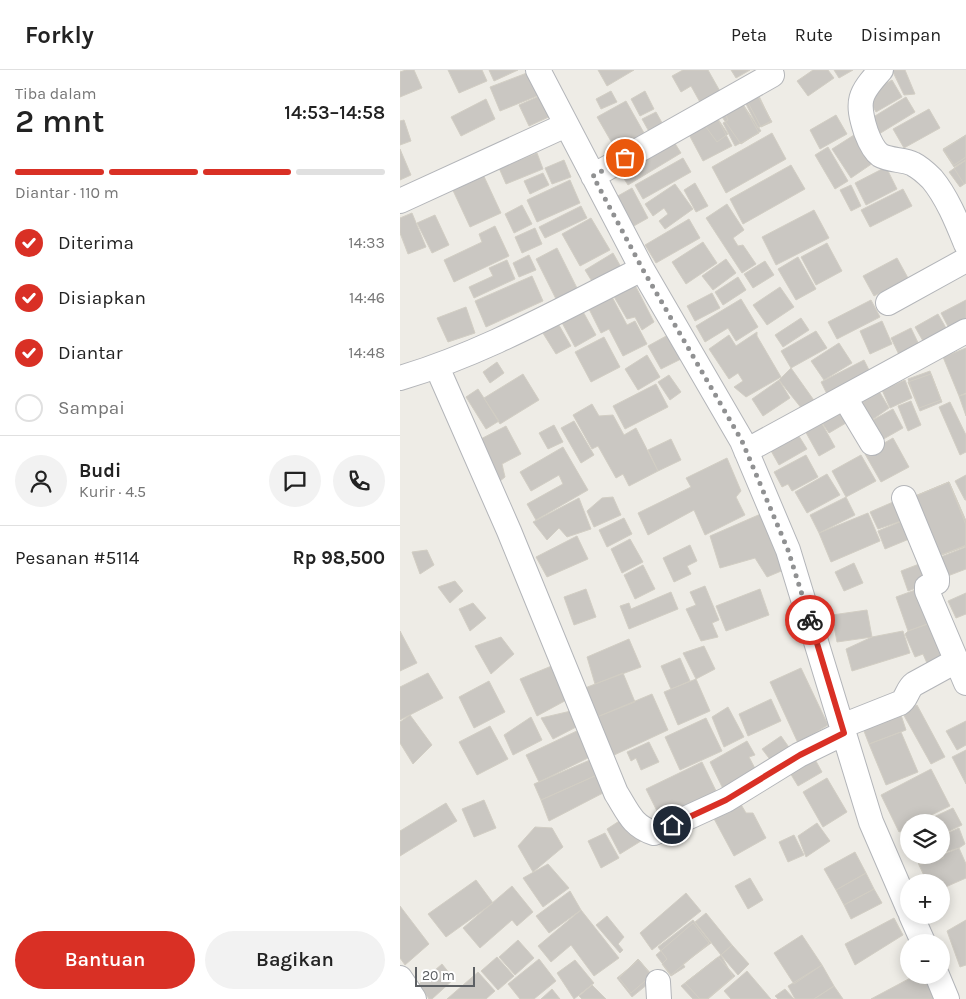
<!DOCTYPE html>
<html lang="id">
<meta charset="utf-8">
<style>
:root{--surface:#fff;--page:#f2f2f2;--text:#222;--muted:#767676;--line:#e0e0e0;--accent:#d93025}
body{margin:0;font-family:Karla,sans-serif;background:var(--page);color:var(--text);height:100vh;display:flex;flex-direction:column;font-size:19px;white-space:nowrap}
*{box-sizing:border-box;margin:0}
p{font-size:16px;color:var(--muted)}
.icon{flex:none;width:28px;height:28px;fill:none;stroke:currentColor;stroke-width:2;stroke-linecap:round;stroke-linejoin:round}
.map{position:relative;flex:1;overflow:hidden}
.details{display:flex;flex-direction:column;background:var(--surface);width:400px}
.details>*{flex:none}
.fabs{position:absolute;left:500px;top:744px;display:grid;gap:10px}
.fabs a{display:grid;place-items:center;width:50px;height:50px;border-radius:50%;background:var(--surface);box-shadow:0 2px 12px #0003;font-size:25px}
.scale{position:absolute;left:15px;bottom:12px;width:60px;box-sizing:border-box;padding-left:5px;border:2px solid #5d6064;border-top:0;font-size:14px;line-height:18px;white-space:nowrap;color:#5d6064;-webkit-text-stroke:4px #fff;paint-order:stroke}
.pin{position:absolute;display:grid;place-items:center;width:42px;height:42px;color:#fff;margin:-21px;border:2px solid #fff;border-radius:50%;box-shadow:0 1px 5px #0007}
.courier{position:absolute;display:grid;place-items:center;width:50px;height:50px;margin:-25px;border:4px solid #d93025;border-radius:50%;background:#fff;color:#222;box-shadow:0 1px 6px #0007}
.head em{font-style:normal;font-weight:600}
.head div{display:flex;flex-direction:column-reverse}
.head{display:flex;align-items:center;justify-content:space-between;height:85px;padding:0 15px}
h1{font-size:32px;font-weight:600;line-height:38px}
.bar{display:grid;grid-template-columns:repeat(4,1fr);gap:8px 5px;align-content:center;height:60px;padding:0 15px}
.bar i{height:6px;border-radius:4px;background:var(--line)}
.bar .current{background:var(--accent)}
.bar p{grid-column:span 4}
.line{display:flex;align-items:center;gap:12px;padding:0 15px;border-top:1px solid var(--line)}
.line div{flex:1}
.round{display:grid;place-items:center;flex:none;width:52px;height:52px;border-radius:26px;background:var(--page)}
ol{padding:0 15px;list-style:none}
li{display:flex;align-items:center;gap:15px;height:55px}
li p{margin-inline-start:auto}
li .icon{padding:5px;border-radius:50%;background:var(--accent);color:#fff;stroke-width:4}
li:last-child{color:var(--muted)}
li i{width:28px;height:28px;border:2px solid var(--line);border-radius:50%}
.button{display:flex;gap:10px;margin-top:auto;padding:10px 15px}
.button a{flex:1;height:58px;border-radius:30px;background:var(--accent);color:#fff;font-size:20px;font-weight:600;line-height:58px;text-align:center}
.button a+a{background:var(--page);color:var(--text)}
header{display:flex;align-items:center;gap:30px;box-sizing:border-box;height:70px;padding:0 25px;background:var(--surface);border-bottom:1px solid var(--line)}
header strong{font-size:24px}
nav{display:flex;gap:28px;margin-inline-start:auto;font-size:18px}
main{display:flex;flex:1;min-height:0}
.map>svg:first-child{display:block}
</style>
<header>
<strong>Forkly</strong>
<nav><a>Peta</a><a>Rute</a><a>Disimpan</a></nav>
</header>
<main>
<section class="details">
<div class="head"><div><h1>2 mnt</h1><p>Tiba dalam</p></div><em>14:53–14:58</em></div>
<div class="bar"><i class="current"></i><i class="current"></i><i class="current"></i><i></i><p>Diantar · 110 m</p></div>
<ol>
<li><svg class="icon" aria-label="check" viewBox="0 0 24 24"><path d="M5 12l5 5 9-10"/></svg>Diterima<p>14:33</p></li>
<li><svg class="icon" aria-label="check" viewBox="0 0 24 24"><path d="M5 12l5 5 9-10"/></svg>Disiapkan<p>14:46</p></li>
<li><svg class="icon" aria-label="check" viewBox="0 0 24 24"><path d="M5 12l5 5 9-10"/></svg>Diantar<p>14:48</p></li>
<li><i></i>Sampai</li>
</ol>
<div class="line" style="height:90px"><a class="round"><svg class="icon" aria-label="person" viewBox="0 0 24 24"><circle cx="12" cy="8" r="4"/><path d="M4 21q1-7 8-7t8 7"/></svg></a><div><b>Budi</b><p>Kurir · 4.5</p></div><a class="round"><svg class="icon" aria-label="chat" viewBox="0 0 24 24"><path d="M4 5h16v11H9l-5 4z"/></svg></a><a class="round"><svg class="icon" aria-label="phone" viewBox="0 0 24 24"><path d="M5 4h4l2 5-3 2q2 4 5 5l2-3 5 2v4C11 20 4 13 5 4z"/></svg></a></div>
<div class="line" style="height:65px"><div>Pesanan #5114</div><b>Rp 98,500</b></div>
<div class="button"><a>Bantuan</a><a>Bagikan</a></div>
</section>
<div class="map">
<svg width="566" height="929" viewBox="0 0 566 929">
<rect width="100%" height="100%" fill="#eeece6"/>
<!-- building -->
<path fill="#cac7c2" stroke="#d2cec4" d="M6 0H14L22 18 0 27V2Z
M48 0H82L87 11 59 23Z
M89 0H118L94 11Z
M198 0H234L207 16Z
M283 0H308L321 23 301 34 291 16 281 22 272 6Z
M331 0H350L336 8Z
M413 0H428L434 8 408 26 397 11Z
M434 0H453L439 8Z
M492 0H505L515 24 504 25Z
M132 1 142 24 100 41 90 17Z
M492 10 502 27 476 42 466 25Z
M211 21 217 32 201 39 196 29Z
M245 21 254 39 240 46 231 29Z
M356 23 372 52 361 57 346 29Z
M144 24 153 45 129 56 119 35Z
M358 24 371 51 358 58 344 30Z
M506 27 515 42 479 64 470 49Z
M86 29 95 49 61 66 51 47Z
M226 31 248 70 219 85 197 47Z
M341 31 359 63 335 76 323 53 328 50 324 41Z
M342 33 361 61 341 74 322 47Z
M529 39 540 58 504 78 493 59Z
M256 42 266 60 252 67 242 49Z
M315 44 332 76 303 91 286 59Z
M436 45 447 64 420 79 410 60Z
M318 49 328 64 317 72 306 57Z
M4 50 11 71 0 75V51Z
M372 63 386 89 326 123 312 97Z
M269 64 281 83 228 115 216 96Z
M454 65 473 93 451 108 432 79Z
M566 65V90L554 97 543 80Z
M566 65V87L554 95 543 79Z
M428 77 448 111 435 119 415 85Z
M0 79 11 105 0 110Z
M137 83 143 99 106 114 99 98Z
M283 88 291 102 243 129 235 115Z
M164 90 171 107 152 114 145 98Z
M566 90V113L560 117 549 102Z
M566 90V112L564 114 554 98Z
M391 95 405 119 343 154 330 129Z
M486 97 497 119 466 135 455 113Z
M81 100 101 143 70 157 50 114Z
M143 103 149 115 130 124 124 111Z
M170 110 180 133 137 152 127 130Z
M295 113 308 136 296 142 284 120Z
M275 114 293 139 265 159 259 151 268 144 264 138 253 146 245 134Z
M451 115 461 136 451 141 440 120Z
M232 118 248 148 232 157 216 127Z
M503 119 512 136 470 157 461 140Z
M327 134 344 160 333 168 338 176 343 175 356 194 342 203 306 148Z
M122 135 132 154 114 163 105 144Z
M181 136 187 148 145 168 139 157Z
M414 140 429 168 376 195 362 167Z
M12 143 26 177 8 184 0 163V148Z
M35 145 49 175 32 183 17 153Z
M191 148 210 180 180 196 162 164Z
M289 149 300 168 256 193 245 175Z
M95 156 109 186 54 212 44 190 82 172 79 164Z
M135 158 142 174 122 183 115 167Z
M303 172 317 193 286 214 272 192Z
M427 173 442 201 416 215 401 187Z
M157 178 178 220 157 231 136 189Z
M213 183 221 197 193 213 185 200Z
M129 185 136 200 119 207 113 193Z
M398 187 416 219 396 230 378 199Z
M497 188 508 208 474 226 463 206Z
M326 189 336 203 313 220 302 206Z
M107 190 115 209 74 228 69 217 93 206 89 198Z
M365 191 374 205 353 218 344 204Z
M132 206 143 231 86 257 75 231Z
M338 207 346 220 323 235 315 222Z
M235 215 254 252 242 260 235 247 227 249 213 225Z
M380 217 394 237 367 255 353 235Z
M210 223 227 255 235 251 247 274 223 286 209 259 201 263 187 235Z
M312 223 320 238 295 251 287 236Z
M341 229 358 257 336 271 328 258 305 272 296 256Z
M471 230 480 247 437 269 428 252Z
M566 230V257L552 264 541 243Z
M66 237 75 263 48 272 37 248Z
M181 238 196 265 175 277 160 249Z
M538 244 550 265 527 278 515 257Z
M401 248 409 260 383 277 375 265Z
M156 250 171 276 156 284 141 260Z
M482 251 492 274 470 284 460 261Z
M511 258 522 281 502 291 491 268Z
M416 261 427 278 391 298 381 281Z
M357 262V266L381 307 346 327 334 317 343 311 338 303 329 309 309 279 329 265 336 276Z
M268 265 281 289 261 299 248 276Z
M204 267 220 297 191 312 175 282Z
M439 273 452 293 424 310 411 291Z
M566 278V323L559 326 543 287Z
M247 285 260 307 238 320 225 299Z
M464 290 473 308 430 330 421 312Z
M97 292 104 303 90 313 83 302Z
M391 298 418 336 406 344 379 310Z
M530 301 541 330 519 338 508 309Z
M123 304 139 330 100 354 84 328Z
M531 304 542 332 520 341 508 312Z
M269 305 281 322 270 330 258 312Z
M379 310 390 328 363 346 352 329Z
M505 310 512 328 490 338 482 320Z
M256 314 268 337 225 359 213 336Z
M476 316 489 338 469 352 454 330Z
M78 319 99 351 86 359 66 327Z
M566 324V346L559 326Z
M511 331 521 355 508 361 498 336Z
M550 332 566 365V382L560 385 539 337Z
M192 334 199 346 213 345 224 365 236 358 258 401 229 416 223 404 216 408 198 376 192 379 173 345Z
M442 336 451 350 429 363 420 350Z
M493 339 503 358 480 371 469 352Z
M420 350 435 377 419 386 404 359Z
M174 351 194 385 181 393 161 358Z
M154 355 163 372 148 379 139 363Z
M106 356 121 384 102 394 105 407 95 415 73 373Z
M397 363 407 379 379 395 370 379Z
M493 368 509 397 481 412 465 384Z
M271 369 281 390 258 401 248 380Z
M163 377 188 420 136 450 127 434 163 414 159 405 131 421 120 402Z
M406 385 418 407 392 421 388 414 382 417 374 402Z
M461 385 476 411 446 427 432 401Z
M327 388 341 421 336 427 345 445 305 465 294 440 248 465 238 443 291 417 286 408Z
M427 404 440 425 407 443 395 422Z
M566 405V430H565L555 411Z
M549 412 566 451V476L537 486 513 427Z
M549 412 566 455V476L539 486 513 427Z
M549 412 566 451V475L539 486 513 427Z
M213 427 221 445 194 457 187 441 202 428Z
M446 427 455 445 419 463 410 445Z
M179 428 191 459 167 467 159 458 147 470 133 452Z
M500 429 507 449 478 459 470 442Z
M363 443 386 499 367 507 355 488 320 498 310 466Z
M468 443 480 471 431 492 419 463Z
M224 448 232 464 207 477 199 460Z
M507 449 514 467 485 479 478 461Z
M177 466 188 489 147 507 136 487Z
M230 469 243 492 222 503 211 479Z
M290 475 297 491 287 496 291 504 274 512 263 488Z
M566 477V499L545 507 538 488Z
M27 480 34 495 20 504 12 482Z
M527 491 535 511 508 521 501 501Z
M454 493 463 513 444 521 435 502Z
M243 495 255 519 235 529 224 505Z
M55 511 63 521 50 533 38 517Z
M305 516 319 550 312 553 318 567 301 571 286 539 296 535 290 522Z
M186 519 196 547 174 555 164 527Z
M360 519 369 545 326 561 316 536Z
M518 519 531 553 508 561 496 527Z
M271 522 278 539 229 559 220 536 229 533 231 539Z
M566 523V544L556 548 548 531Z
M73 533 86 548 70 561 59 539Z
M467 540 472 567 437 572 432 545Z
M535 551 551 592 530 600 523 584 515 587 505 564 508 561Z
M0 561 17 593 0 601Z
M503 561 510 583 452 601 446 579 472 567Z
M101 567 114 584 91 604 75 576Z
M229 569 241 597 195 614 187 587Z
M304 576 315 599 296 609 283 583Z
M280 588 290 611 271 619 261 596Z
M154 595 172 627 137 646 120 609Z
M401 598 428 655 398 673 370 612Z
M28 603 43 628 0 650V617Z
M223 603 235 632 197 647 185 618Z
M296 609 310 641 278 655 264 622Z
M89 611 105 642 74 658 59 627Z
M252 624 268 660 212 686 197 647Z
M371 629 381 651 348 666 339 644Z
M517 635 545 687 531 694 502 642Z
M328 637 344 667 324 677 312 647Z
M171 641 180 655 153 669 141 648Z
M500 642 506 660 469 674 462 656Z
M10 645 32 675 13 694 0 673V652Z
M131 647 142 670 113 685 104 665Z
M306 648 322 681 280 700 265 667Z
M566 651V675L557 680 546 661Z
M90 656 108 689 77 705 59 672Z
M181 659 194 685 139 712 126 685Z
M501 662 518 702 486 715 469 674Z
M381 666 393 683 375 696 362 679Z
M347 671 355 685 349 687 359 706 326 725 310 692Z
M249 672 259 692 241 700 236 688 231 691 227 682Z
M566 680V714L552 687Z
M412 684 422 702 398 716 387 698Z
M190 690 197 705 141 730 134 714Z
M302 692 318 725 272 748 268 740 259 745 246 719Z
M531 699 550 736 517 752H509V757L499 762 481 725Z
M197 705 203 723 149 751 141 730Z
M427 708 447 742 423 757 403 722Z
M84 730 96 758 74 767 62 739Z
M339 731 346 743H353L366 768 334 786 312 745Z
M46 733 57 751 0 786V761Z
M553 738 562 755 541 765V752H523Z
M227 746 241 771 220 784 207 759Z
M417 753 430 771 406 787 398 766Z
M135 757 152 758 163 777 133 802 118 776Z
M559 758 565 774 559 778 545 782 541 774V766Z
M205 763 219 788 201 798 188 771Z
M394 765 404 785 388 792 379 772Z
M541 778 544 788 519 795 517 785H541Z
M559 778 566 794V808L541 819V812H527L519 795Z
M455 782 466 803 436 820 424 799Z
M148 794 169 818 143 837 123 808Z
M466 803 474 819 444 835 436 820Z
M350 808 363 830 348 839 335 816Z
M76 810 93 833 46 867 28 844Z
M112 816 133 842 117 856 112 850 80 878 63 858Z
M474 819 482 833 451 849 444 835Z
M170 821 181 840 149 863 136 846Z
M286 823 301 841 252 880 240 863Z
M0 836 29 874 5 895 0 888Z
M181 840 219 888 194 906 171 875 151 892 138 876Z
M306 843 332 875 321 885 295 852Z
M207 846 224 867 218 874 223 880 220 883 196 855Z
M494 848 503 865 455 895 445 874Z
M293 850 311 873 283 894 285 897 271 906 262 894 267 889 258 877Z
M566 850V895L560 897 547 861Z
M293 853 309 873 271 905 256 885Z
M402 865 422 895 394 914 374 883Z
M118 870 134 888 115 905 99 887Z
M332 875 349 894 338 905 321 885Z
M321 885 333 907 307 929H293L281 916Z
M97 887 114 906 98 920 81 901Z
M318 887 335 906 308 929H300L285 913Z
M139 889 156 911 134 929H120L108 914Z
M238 889 252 905 231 923 219 908Z
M175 890 194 913 174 929 157 903Z
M239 890 254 909 232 927 217 908Z
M42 894 54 909 32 929H29L19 914Z
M422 895 434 916 414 929H395L388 916Z
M347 901 370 928 371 929H331L324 921Z
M78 902 95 921 86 929H47Z
M516 905H528L537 929H471Z
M192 915 206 929H182L179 926Z
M434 916 443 929H414Z
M152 919 160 929H141Z
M385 919 394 929H378L375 926Z"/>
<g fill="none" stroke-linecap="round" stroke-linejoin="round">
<!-- minor casing -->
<g stroke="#b3b5b9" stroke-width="26">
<path id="minor" d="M138 0 242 199 342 371 388 480 471 752 509 840
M481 0C459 24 456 31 466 62 469 70 473 80 480 85 490 91 504 89 513 94 519 97 527 104 532 109 547 127 557 152 566 174
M193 106 372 5
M0 131 166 55
M488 233 566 190
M37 297 109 461 216 723C228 742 232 756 254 763L326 730 399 685 444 663
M0 308C85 283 163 238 242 199
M445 328 472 373
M346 381 566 261
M504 428 537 508V512L527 517V521L566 613
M442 656 500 633C507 629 507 619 514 614L556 591
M511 845 523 872
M537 905 547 929
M0 908 14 929
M258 912 259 929"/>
</g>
<!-- minor -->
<use href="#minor" stroke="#fff" stroke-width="24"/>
</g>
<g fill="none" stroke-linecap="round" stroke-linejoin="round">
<!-- done -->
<path stroke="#909192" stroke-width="5" stroke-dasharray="0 9" d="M225 88 193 106 242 198 342 371 388 480 410 550"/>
<!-- route -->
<path stroke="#d93025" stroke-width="6" d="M272 755 326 730 400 685 444 663 410 550"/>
</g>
</svg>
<div class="fabs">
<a><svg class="icon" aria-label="layers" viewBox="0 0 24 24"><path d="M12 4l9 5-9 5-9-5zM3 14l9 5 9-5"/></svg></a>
<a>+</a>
<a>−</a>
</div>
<div class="scale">20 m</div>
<div class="pin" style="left:225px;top:88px;background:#ea580c"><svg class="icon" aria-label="bag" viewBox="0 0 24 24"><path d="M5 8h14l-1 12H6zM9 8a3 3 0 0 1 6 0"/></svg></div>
<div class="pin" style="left:272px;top:755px;background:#1f2937"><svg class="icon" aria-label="home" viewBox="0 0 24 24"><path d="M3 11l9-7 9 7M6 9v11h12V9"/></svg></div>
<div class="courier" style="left:410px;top:550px"><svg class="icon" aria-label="bike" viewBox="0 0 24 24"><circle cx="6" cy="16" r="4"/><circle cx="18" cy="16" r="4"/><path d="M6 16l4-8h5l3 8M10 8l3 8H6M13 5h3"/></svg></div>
</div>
</main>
